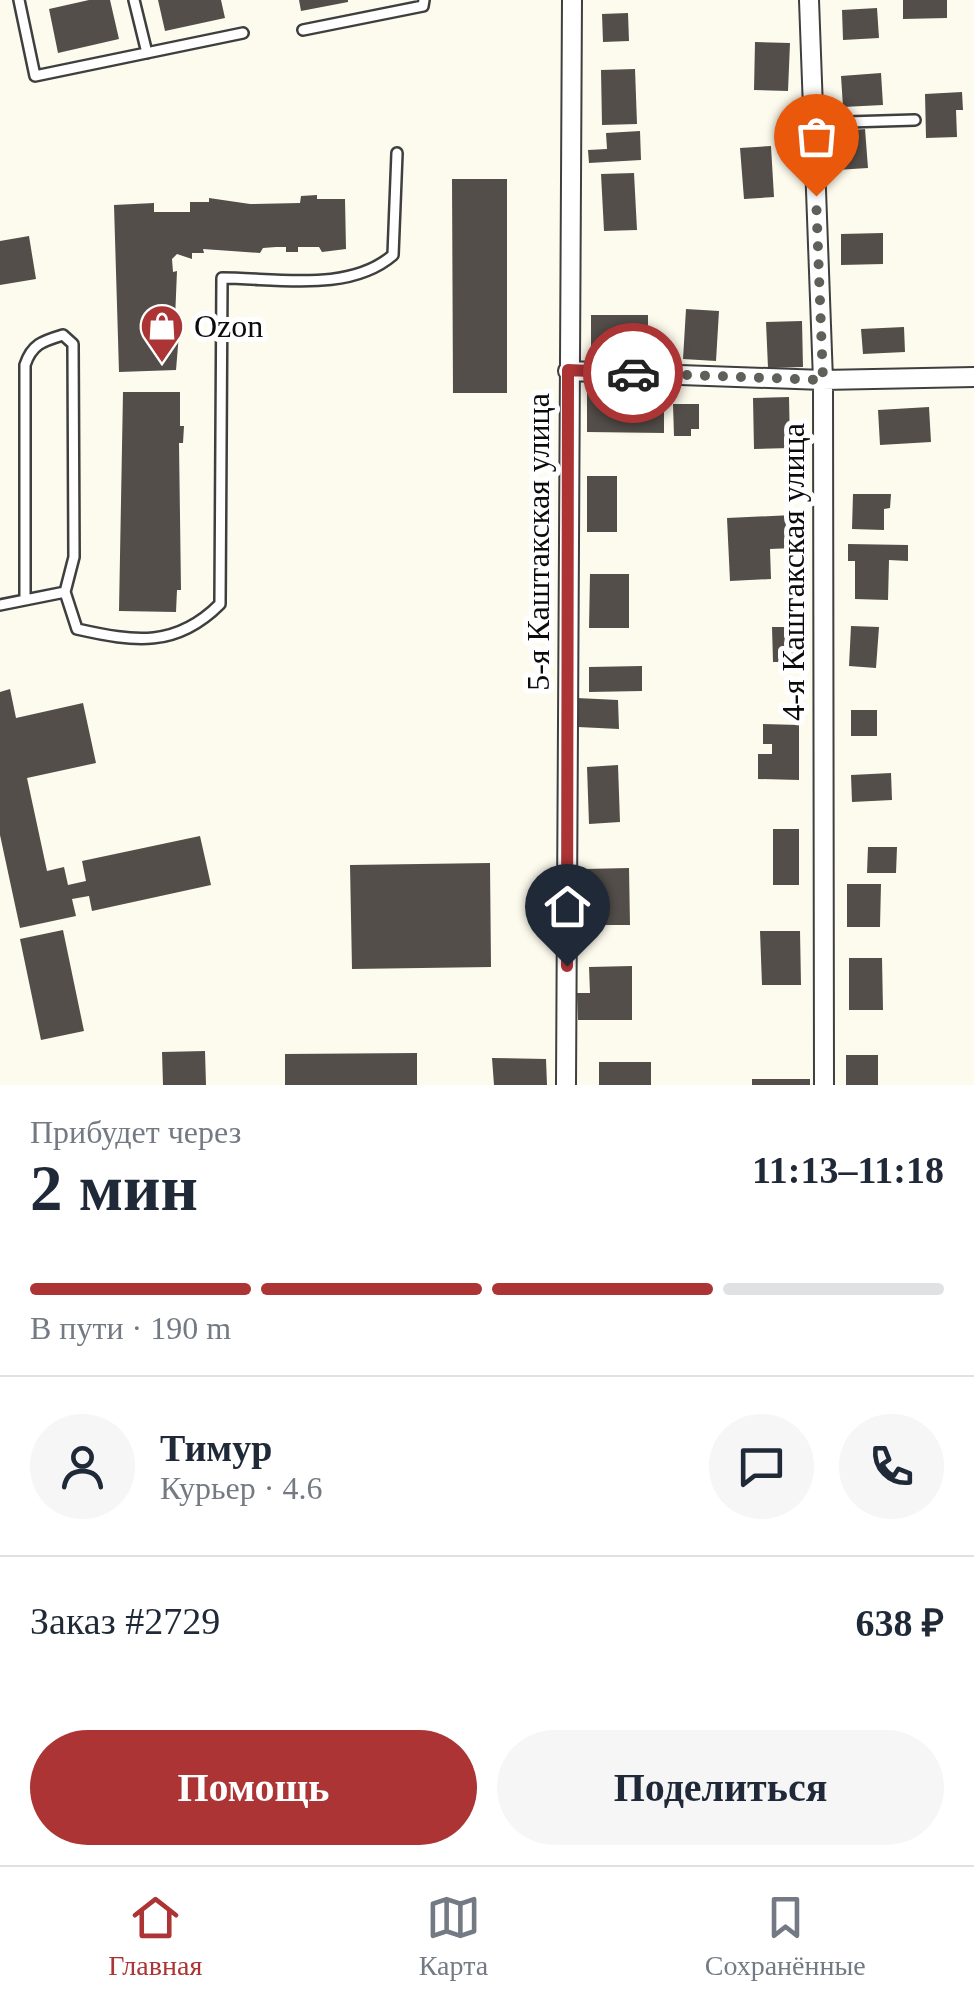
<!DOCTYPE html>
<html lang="ru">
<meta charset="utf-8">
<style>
:root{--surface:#fff;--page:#f6f6f7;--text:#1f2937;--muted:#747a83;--line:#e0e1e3;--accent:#ac3434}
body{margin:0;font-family:"Times New Roman",serif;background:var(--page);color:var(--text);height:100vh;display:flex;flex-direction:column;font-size:38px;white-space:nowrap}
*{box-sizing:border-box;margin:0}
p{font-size:32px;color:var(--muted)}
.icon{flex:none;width:55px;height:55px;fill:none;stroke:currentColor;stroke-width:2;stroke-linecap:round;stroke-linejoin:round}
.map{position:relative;height:1085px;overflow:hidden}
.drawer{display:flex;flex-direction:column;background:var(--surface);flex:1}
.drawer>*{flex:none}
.pin{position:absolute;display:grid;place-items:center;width:85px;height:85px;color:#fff;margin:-102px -42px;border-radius:50% 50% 50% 0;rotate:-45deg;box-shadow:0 0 10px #0007}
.pin .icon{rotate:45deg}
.courier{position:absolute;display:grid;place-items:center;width:100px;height:100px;margin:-50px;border:8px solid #ac3434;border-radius:50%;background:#fff;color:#222;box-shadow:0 2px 12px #0007}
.headline em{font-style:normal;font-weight:600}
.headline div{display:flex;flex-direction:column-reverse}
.headline{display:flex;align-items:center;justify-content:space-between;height:170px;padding:0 30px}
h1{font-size:65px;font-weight:600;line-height:75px}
.bar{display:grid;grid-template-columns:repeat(4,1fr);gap:15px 10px;align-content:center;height:120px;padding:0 30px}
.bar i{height:12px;border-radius:8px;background:var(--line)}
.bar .on{background:var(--accent)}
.bar p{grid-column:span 4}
.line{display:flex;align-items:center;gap:25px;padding:0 30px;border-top:2px solid var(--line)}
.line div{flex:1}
.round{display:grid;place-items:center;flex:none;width:105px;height:105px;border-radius:52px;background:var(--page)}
.action{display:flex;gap:20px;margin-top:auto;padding:20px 30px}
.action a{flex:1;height:115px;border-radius:60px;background:var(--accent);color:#fff;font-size:40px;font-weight:600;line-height:115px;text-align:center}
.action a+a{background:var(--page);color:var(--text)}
.menu{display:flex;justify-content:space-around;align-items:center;height:140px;border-top:2px solid var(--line);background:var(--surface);font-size:28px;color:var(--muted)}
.menu a{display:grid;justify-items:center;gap:5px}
.menu .on{color:var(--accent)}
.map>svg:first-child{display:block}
</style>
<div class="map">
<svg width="974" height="1085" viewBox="0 0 974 1085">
<rect width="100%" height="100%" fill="#fdfbed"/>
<!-- building -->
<path fill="#534e49" d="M89 0H110L119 39 58 53 49 9Z
M158 0H221L225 18 165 31Z
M299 0H348V2L301 11Z
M903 0H947V18L903 19Z
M877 8 879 38 843 40 842 10Z
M628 13 629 41 603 42 602 14Z
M755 42 790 43 788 91 754 90Z
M635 69 637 124 602 125 601 70Z
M881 73 883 105 843 107 841 76Z
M962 92 963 110H956L957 137 926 138 925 94Z
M865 129 868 168 836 170 833 132Z
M640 131 641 160 589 163 588 150 607 149 606 133Z
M771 146 774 197 744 199 740 148Z
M634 173 637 230 604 231 601 174Z
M452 179H507V393H453Z
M317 195V199H345L346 249 322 252 319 247H298V252H286V247H276L263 248 260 253 203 249 204 253H192V259L177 254 172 259 173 272 177 271 175 319 180 322 176 370 119 372 114 205 154 203V212H190V202H209V198L250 204 300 203 301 196Z
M883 233V264L841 265V234Z
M29 236 36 279 0 285V241Z
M686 309 719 311 716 361 683 359Z
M591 315H648V348H591Z
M802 321 803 367 768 368 766 322Z
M904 327 905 352 863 354 861 329Z
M123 392H180V426H184L183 443H179L181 590H177L176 612 119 611Z
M587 392H600V404L664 405V433L587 432Z
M789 397 790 448 754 449 753 398Z
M673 404H699V429H691V436H674Z
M929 407 931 442 880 445 878 410Z
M587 476H617V532H587Z
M853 494H891L890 508 884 509V530L852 529Z
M793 515 794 548 770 549 771 579 730 581 727 518Z
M848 544 908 545V561L889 560 888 600 855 599V561H848Z
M590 574H629V628H589Z
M851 626 879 627 876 668 849 666Z
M772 627H804V662H773Z
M642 666V691L589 692V667Z
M10 689 16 718 83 703 96 763 27 778 47 871 64 867 68 885 86 881 82 861 200 836 211 885 92 911 89 896 72 899 76 916 20 928 0 835V692Z
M577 698 618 700 619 729 578 727Z
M851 710H877V736H851Z
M763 724 799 725V780L758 779V754H772V744H763Z
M618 765 620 822 589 824 587 767Z
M891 773 892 800 852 802 851 775Z
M773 829H799V885H773Z
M868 847H897L896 873H867Z
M490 863 491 967 352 969 350 865Z
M629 868 630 925H586L585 869Z
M847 884H881L880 927H847Z
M63 930 84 1031 41 1040 20 939Z
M760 931H800L801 985H762Z
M849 958H882L883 1010H849Z
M632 966V1020H578L577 993H590L589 967Z
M205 1051 206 1085H163L162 1052Z
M417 1053V1085H285V1054Z
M846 1055H878V1085H846Z
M492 1058 546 1059 547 1085H494Z
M599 1062H651V1085H599Z
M752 1079H810V1085H752Z"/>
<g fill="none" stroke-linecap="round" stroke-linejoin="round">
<!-- service casing -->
<g stroke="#3f3f3f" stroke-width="14">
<path id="service" d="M19 0 35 76 243 33
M134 0 147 53
M303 30 423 6 424 0
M814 123 915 120
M25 600V365C32 344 43 341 63 335L73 344 74 557 65 592
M0 605 65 592 77 629C135 642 176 648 220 604L222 278C277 278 349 293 393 255L397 153"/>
</g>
<!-- minor casing -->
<g stroke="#3f3f3f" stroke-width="22">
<path id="minor" d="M809 0 823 380 824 1085
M568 371 823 380 974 377
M566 1085 572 0"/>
</g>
<!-- service -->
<use href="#service" stroke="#fff" stroke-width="9"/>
<!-- minor -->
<use href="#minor" stroke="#fff" stroke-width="18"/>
</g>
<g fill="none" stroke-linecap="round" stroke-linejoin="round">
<!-- done -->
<path stroke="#60605b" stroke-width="10" stroke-dasharray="0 18" d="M633 373 823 380 816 196"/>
<!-- route -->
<path stroke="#ac3434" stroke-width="12" d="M567 966 568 370 633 373"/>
</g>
<!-- icons -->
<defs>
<g id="shop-pin" transform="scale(2.25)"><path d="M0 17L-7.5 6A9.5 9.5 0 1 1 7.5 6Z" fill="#ac3434" stroke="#fff"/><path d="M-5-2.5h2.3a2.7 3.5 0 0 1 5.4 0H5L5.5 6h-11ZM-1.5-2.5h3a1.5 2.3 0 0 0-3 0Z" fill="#fff"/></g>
</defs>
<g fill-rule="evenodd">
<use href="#shop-pin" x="162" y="326"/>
</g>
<g text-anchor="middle" stroke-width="10" stroke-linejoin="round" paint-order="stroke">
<!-- poi labels -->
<g font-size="32" fill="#0c0c0c" stroke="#fff" text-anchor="start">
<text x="194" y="337">Ozon</text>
</g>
<!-- street labels -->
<g font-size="32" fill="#0c0c0c" stroke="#fff">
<text transform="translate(538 542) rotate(-90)" y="11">5-я Каштакская улица</text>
<text transform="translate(793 572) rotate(-90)" y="11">4-я Каштакская улица</text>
</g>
</g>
</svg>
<div class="pin" style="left:816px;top:196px;background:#ea580c"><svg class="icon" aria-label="bag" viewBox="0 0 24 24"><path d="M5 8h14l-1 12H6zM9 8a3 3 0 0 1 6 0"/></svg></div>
<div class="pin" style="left:567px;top:966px;background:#1f2937"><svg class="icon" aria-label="home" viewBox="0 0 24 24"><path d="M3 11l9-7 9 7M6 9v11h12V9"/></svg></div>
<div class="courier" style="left:633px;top:373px"><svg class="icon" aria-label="car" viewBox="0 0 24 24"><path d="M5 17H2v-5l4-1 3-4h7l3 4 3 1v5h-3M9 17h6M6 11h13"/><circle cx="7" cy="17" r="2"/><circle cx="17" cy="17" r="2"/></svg></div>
</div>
<section class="drawer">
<div class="headline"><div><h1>2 мин</h1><p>Прибудет через</p></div><em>11:13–11:18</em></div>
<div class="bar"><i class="on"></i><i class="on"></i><i class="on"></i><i></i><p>В пути · 190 m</p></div>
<div class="line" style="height:180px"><a class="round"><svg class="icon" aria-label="person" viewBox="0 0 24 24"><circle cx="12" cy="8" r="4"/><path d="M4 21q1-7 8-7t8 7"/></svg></a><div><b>Тимур</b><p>Курьер · 4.6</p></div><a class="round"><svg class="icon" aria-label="chat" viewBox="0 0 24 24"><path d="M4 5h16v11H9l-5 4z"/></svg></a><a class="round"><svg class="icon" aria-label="phone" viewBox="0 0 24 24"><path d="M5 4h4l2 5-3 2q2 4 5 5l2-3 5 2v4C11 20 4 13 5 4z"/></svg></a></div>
<div class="line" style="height:130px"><div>Заказ #2729</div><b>638 ₽</b></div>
<div class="action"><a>Помощь</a><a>Поделиться</a></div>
</section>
<nav class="menu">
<a class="on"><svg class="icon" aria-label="home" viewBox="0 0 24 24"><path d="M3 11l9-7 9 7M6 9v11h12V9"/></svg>Главная</a>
<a><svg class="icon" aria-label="map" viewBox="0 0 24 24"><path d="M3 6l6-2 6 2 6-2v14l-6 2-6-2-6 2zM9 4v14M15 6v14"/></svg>Карта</a>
<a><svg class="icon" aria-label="saved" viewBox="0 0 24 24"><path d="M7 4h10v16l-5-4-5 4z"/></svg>Сохранённые</a>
</nav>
